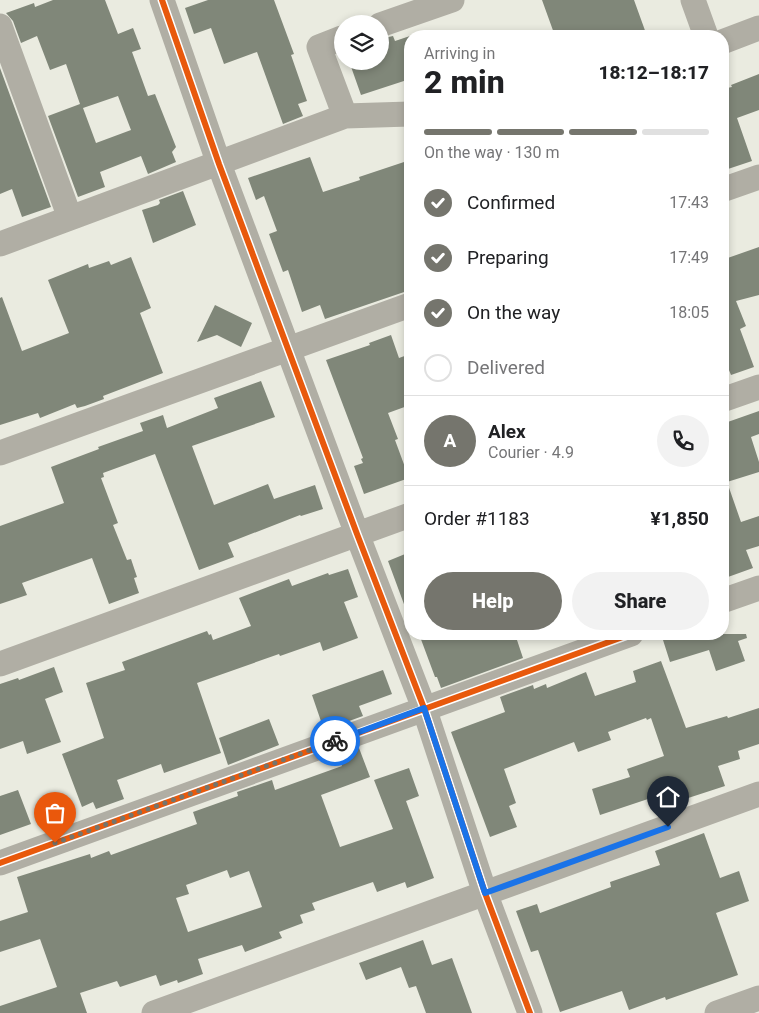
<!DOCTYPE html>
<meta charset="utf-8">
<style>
:root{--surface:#fff;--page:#f2f2f2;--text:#202124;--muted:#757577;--line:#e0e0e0;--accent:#75756d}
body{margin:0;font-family:Roboto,sans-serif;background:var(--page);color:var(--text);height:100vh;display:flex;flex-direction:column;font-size:19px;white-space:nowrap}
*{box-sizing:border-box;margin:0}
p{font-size:16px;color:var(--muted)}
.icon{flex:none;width:28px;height:28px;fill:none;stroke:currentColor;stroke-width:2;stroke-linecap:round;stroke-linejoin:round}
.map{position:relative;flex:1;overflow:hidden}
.side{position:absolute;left:404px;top:30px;width:325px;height:610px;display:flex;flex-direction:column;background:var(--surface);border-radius:20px;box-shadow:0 2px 8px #0003}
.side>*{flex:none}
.buttons{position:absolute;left:334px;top:15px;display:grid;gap:10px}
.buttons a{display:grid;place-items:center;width:55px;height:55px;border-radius:50%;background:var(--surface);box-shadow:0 2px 8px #0003;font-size:25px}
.pin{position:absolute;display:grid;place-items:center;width:42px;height:42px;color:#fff;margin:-51px -21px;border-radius:50% 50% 50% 0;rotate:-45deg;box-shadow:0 0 5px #0007}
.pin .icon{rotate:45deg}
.courier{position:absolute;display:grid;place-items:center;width:50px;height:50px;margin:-25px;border:4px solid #1a73e8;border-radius:50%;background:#fff;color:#222;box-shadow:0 1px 6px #0007}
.summary em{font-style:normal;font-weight:800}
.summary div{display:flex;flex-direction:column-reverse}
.summary{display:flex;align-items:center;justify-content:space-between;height:85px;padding:0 20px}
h1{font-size:32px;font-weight:800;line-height:38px}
.bar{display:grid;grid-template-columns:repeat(4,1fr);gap:8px 5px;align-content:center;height:60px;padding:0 20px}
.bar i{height:6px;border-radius:4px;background:var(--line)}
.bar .current{background:var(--accent)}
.bar p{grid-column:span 4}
.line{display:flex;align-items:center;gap:12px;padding:0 20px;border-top:1px solid var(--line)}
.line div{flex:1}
.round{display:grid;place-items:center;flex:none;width:52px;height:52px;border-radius:26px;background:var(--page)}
ol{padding:0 20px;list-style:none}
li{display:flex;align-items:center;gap:15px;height:55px}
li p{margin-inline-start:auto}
li .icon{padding:5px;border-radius:50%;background:var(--accent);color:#fff;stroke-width:4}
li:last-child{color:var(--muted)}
li i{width:28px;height:28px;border:2px solid var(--line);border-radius:50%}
.action{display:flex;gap:10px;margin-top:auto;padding:10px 20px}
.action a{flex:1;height:58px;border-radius:30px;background:var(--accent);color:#fff;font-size:20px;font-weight:800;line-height:58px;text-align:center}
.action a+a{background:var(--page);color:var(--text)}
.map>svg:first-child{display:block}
</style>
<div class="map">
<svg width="759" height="1013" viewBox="0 0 759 1013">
<rect width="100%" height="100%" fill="#eaebe0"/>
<!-- building -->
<path fill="#808779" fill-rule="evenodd" d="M53 0H105L118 34 133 28 141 49 132 52 148 96 155 94 176 147 172 152 176 162 148 174 141 156 100 172 105 187 78 197 48 116 80 104 66 64 50 70 37 36 21 43 13 21 6 13 34 3 35 7ZM118 96 131 130 96 143 83 108Z
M208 0H274L294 54 291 55 307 101 298 104 303 116 283 124 257 52 224 64 211 28 194 34 185 8Z
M542 0H634L647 36H555Z
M393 36 395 41 410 36V79L361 95 349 61H380V39Z
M0 68 51 207 22 217 12 189 0 194Z
M759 74V110L737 118 752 161 722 171V85L726 84 727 88 732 87 731 85Z
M310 157 323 192 360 180 359 177 410 160V290L325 319 320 305 302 312 288 270 283 272 269 234 277 231 264 196 256 200 248 178Z
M183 191 196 225 153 243 142 210 158 205 160 203 159 200Z
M759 247V295L736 301 746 326 740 329 754 367 731 375 722 353V260Z
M131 257 151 308 140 313 163 373 103 396 104 399 85 406 77 408 75 404 40 418 38 413 0 425V298L2 297 22 351 69 333 48 280 88 264 89 268 109 261 111 265Z
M215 305 252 323 241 347 217 335 197 342Z
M391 335 399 358 410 354V405L388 413 398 439 395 440 409 478 364 494 354 466 363 463 361 459 363 458 326 360 370 345 369 343Z
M261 381 275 417 192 446 214 505 268 484 274 499 315 485 323 509 301 516 300 515 228 543 234 557 199 570 155 454 103 473 104 477 101 478 118 523 113 525 127 560 131 559 137 577 134 578 139 593 109 604 92 558 22 583 27 595 0 604V526L64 503 51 467 99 449 98 447 143 431 140 423 163 415 167 428 218 408 214 398Z
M759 411V434L751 437 759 462V472L727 482 741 522 759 516V546L746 550 753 568 728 577 722 563V424Z
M410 552V615H408L388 561Z
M348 569 358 597 344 602 358 638 323 651 320 642 280 656 279 654 197 683 221 753 164 773 161 764 117 780 124 799 96 809 93 802 82 807 62 754 104 738 86 683 125 670 122 662 207 631 209 635 211 634 213 640 251 626 239 598 289 579 292 586 328 573 329 575Z
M419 634H515L523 658 441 688 437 677H435Z
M683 634H746L747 638 738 641 745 661 716 671 709 650 670 662 663 640Z
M661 661 686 728 727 716 728 718 759 708V744L738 751 740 759 718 766 725 786 679 801 675 790 600 815 592 789 630 777 627 769 664 756 651 718 647 720 646 718 608 732 611 740 578 752 574 742 504 769 516 803 509 806 517 827 490 837 451 732 505 712 500 697 533 685 534 689 546 684 547 688 586 672 595 696 636 682 633 671Z
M54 667 63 692 45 699 61 742 27 754 23 741 0 749V684L18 678 19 680Z
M383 670 392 694 359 706 363 716 324 730 312 695Z
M269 719 279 745 228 765 219 738Z
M359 748 370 777 321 795 340 847 393 829 374 780 409 768 419 796 406 801 434 878 407 888 405 882 377 892 373 882 312 903 315 910 300 915 303 923 279 932 282 938 245 952 242 945 198 959 203 974 178 983 177 980 160 986 156 975 120 987 117 981 80 993 87 1013H0V1006L57 987 40 939 0 952V921L28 912 17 877 90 854 91 858 109 851 111 855 197 824 193 812 238 796 237 792 272 780 275 790 342 766 338 756ZM227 870 230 878 249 871 262 907 188 932 176 898 189 894 186 885Z
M18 790 31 824 0 835V796Z
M704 833 720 878 739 871 749 901 716 913 738 975 666 1000 665 997 629 1010 622 991 560 1012 538 950 531 952 516 911 537 904 540 913 611 887 610 882 660 865 655 851Z
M423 940 432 965 452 958 472 1013H426L416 986 409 988 401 967 366 980 359 963Z"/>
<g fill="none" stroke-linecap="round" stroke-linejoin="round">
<!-- minor -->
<path stroke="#b0aea4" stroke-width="25" d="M162 0 219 164 357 534 424 708 485 893 530 1013
M693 0 706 36
M380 25 452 0
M0 26 70 218
M342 38 319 47 345 116
M722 42 759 28
M722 190 759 177
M0 244 345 116 410 114
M722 400 759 387
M0 453 410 305
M722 601 759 588
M0 664 410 515
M0 863 631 634
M154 1013 759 794
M717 1013 759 998"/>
<!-- cycleway casing -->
<g stroke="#fff" stroke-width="9">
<path id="cycleway" d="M162 0 219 164 357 534 424 708 485 893 530 1013
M0 863 631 634"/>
</g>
<!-- cycleway -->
<use href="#cycleway" stroke="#e8590c" stroke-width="6"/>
</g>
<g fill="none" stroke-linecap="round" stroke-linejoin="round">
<!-- done -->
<path stroke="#75756d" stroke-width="5" stroke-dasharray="0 9" d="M55 843 335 741"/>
<!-- route -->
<path stroke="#1a73e8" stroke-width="6" d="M335 741 424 708 485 893 668 827"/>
</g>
</svg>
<div class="buttons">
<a><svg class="icon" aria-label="layers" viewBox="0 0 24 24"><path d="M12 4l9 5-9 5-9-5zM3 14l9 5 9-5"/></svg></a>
</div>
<div class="pin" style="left:55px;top:843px;background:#ea580c"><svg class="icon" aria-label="bag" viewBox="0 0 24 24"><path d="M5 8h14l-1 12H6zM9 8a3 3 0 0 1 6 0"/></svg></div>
<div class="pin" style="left:668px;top:827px;background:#1f2937"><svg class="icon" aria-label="home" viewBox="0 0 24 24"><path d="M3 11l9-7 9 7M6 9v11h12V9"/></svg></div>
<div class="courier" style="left:335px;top:741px"><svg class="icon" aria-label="bike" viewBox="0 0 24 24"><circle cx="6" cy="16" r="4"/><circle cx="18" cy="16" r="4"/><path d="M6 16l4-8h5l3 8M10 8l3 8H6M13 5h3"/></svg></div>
<section class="side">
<div class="summary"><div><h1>2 min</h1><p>Arriving in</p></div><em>18:12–18:17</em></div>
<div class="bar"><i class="current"></i><i class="current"></i><i class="current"></i><i></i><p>On the way · 130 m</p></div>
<ol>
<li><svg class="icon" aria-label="check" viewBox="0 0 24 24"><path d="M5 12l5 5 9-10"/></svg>Confirmed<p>17:43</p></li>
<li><svg class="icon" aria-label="check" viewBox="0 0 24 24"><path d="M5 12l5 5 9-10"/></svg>Preparing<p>17:49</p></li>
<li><svg class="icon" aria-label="check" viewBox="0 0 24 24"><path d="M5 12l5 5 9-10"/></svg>On the way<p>18:05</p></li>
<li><i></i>Delivered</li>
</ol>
<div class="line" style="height:90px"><b class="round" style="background:var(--accent);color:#fff">A</b><div><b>Alex</b><p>Courier · 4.9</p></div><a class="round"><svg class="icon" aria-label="phone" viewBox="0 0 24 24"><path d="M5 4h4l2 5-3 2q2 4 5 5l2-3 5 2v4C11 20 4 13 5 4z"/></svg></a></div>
<div class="line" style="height:65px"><div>Order #1183</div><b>¥1,850</b></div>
<div class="action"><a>Help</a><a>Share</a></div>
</section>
</div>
